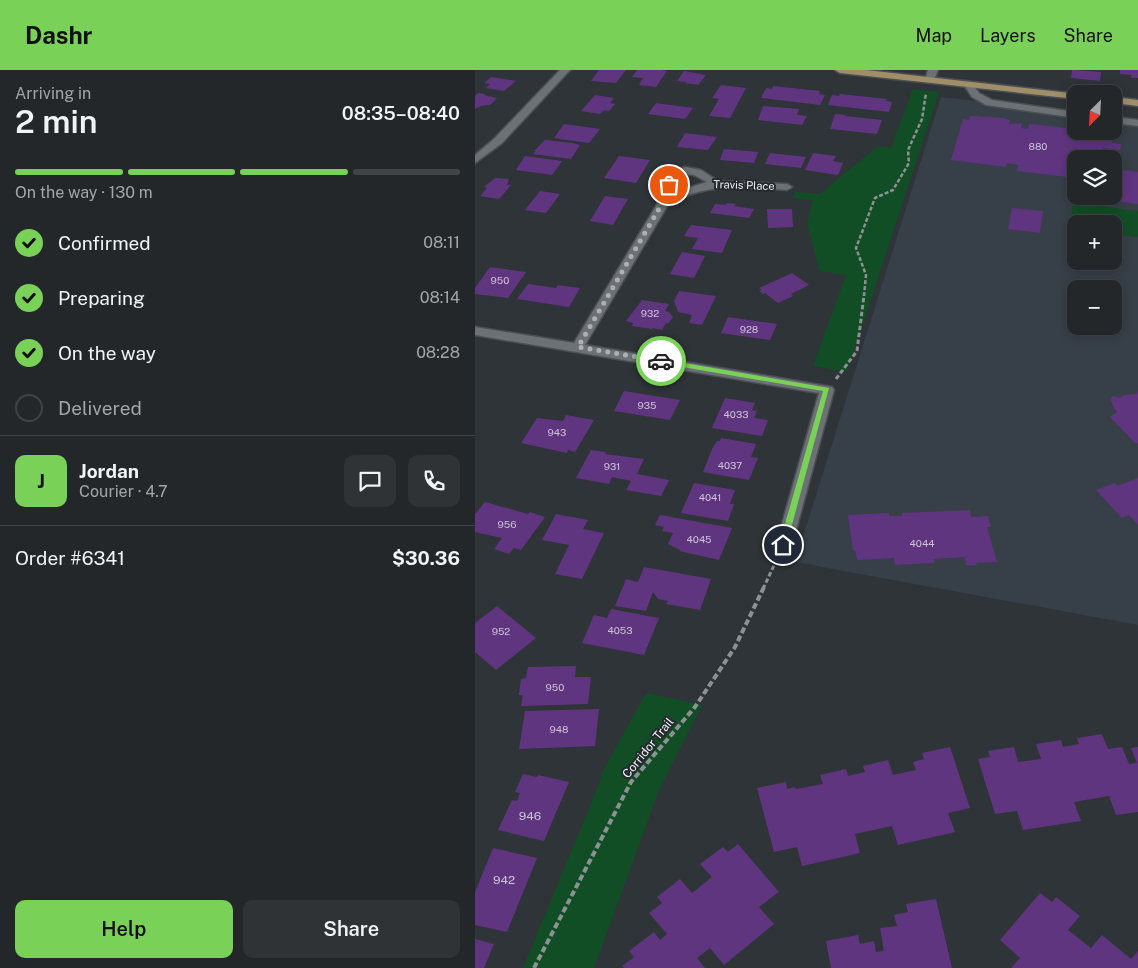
<!DOCTYPE html>
<meta charset="utf-8">
<style>
:root{--surface:#23272a;--page:#2f3336;--text:#f1f3f6;--muted:#a3a5a8;--line:#404447;--accent:#7ad157}
body{margin:0;font-family:"Public Sans",sans-serif;background:var(--page);color:var(--text);height:100vh;display:flex;flex-direction:column;font-size:19px;white-space:nowrap}
*{box-sizing:border-box;margin:0}
p{font-size:16px;color:var(--muted)}
.icon{flex:none;width:28px;height:28px;fill:none;stroke:currentColor;stroke-width:2;stroke-linecap:round;stroke-linejoin:round}
.map{position:relative;flex:1;overflow:hidden}
.details{display:flex;flex-direction:column;background:var(--surface);width:475px}
.details>*{flex:none}
.needle{width:32px;rotate:204deg}
.buttons{position:absolute;left:592px;top:15px;display:grid;gap:10px}
.buttons a{display:grid;place-items:center;width:55px;height:55px;border-radius:10px;background:var(--surface);box-shadow:0 2px 12px #0003,0 0 0 1px var(--line);font-size:25px}
.pin{position:absolute;display:grid;place-items:center;width:42px;height:42px;color:#fff;margin:-21px;border:2px solid #fff;border-radius:50%;box-shadow:0 1px 5px #0007}
.courier{position:absolute;display:grid;place-items:center;width:50px;height:50px;margin:-25px;border:4px solid #7ad157;border-radius:50%;background:#fff;color:#222;box-shadow:0 1px 6px #0007}
.overview em{font-style:normal;font-weight:600}
.overview div{display:flex;flex-direction:column-reverse}
.overview{display:flex;align-items:center;justify-content:space-between;height:85px;padding:0 15px}
h1{font-size:32px;font-weight:600;line-height:38px}
.bar{display:grid;grid-template-columns:repeat(4,1fr);gap:8px 5px;align-content:center;height:60px;padding:0 15px}
.bar i{height:6px;border-radius:4px;background:var(--line)}
.bar .current{background:var(--accent)}
.bar p{grid-column:span 4}
.line{display:flex;align-items:center;gap:12px;padding:0 15px;border-top:1px solid var(--line)}
.line div{flex:1}
.round{display:grid;place-items:center;flex:none;width:52px;height:52px;border-radius:10px;background:var(--page)}
ol{padding:0 15px;list-style:none}
li{display:flex;align-items:center;gap:15px;height:55px}
li p{margin-inline-start:auto}
li .icon{padding:5px;border-radius:50%;background:var(--accent);color:#111;stroke-width:4}
li:last-child{color:var(--muted)}
li i{width:28px;height:28px;border:2px solid var(--line);border-radius:50%}
.button{display:flex;gap:10px;margin-top:auto;padding:10px 15px}
.button a{flex:1;height:58px;border-radius:10px;background:var(--accent);color:#111;font-size:20px;font-weight:600;line-height:58px;text-align:center}
.button a+a{background:var(--page);color:var(--text)}
header{display:flex;align-items:center;gap:30px;box-sizing:border-box;height:70px;padding:0 25px;background:var(--accent);color:#111}
header strong{font-size:24px}
nav{display:flex;gap:28px;margin-inline-start:auto;font-size:18px}
main{display:flex;flex:1;min-height:0}
.map>svg:first-child{display:block}
</style>
<header>
<strong>Dashr</strong>
<nav><a>Map</a><a>Layers</a><a>Share</a></nav>
</header>
<main>
<section class="details">
<div class="overview"><div><h1>2 min</h1><p>Arriving in</p></div><em>08:35–08:40</em></div>
<div class="bar"><i class="current"></i><i class="current"></i><i class="current"></i><i></i><p>On the way · 130 m</p></div>
<ol>
<li><svg class="icon" aria-label="check" viewBox="0 0 24 24"><path d="M5 12l5 5 9-10"/></svg>Confirmed<p>08:11</p></li>
<li><svg class="icon" aria-label="check" viewBox="0 0 24 24"><path d="M5 12l5 5 9-10"/></svg>Preparing<p>08:14</p></li>
<li><svg class="icon" aria-label="check" viewBox="0 0 24 24"><path d="M5 12l5 5 9-10"/></svg>On the way<p>08:28</p></li>
<li><i></i>Delivered</li>
</ol>
<div class="line" style="height:90px"><b class="round" style="background:var(--accent);color:#111">J</b><div><b>Jordan</b><p>Courier · 4.7</p></div><a class="round"><svg class="icon" aria-label="chat" viewBox="0 0 24 24"><path d="M4 5h16v11H9l-5 4z"/></svg></a><a class="round"><svg class="icon" aria-label="phone" viewBox="0 0 24 24"><path d="M5 4h4l2 5-3 2q2 4 5 5l2-3 5 2v4C11 20 4 13 5 4z"/></svg></a></div>
<div class="line" style="height:65px"><div>Order #6341</div><b>$30.36</b></div>
<div class="button"><a>Help</a><a>Share</a></div>
</section>
<div class="map">
<svg width="663" height="898" viewBox="0 0 663 898">
<rect width="100%" height="100%" fill="#2f3438"/>
<!-- built -->
<path fill="#373f48" fill-rule="evenodd" d="M466 27 601 42V61H639V47L663 49V555L320 492ZM601 89H639V126H601ZM601 154H639V191H601ZM601 219H639V256H601Z"/>
<!-- green -->
<path fill="#124e25" d="M438 19 464 22 372 302 338 296 371 205 345 201 332 154 338 130 318 128 320 122 345 124 403 76 416 78Z
M598 133 663 141V167L639 164V154H601V159L595 158Z
M171 623 227 635 184 720 119 898H48L127 707 125 706Z"/>
<!-- building -->
<path fill="#60357f" d="M124 0H151L141 13 116 11Z
M162 0H186L192 1 181 17 164 15 168 8 157 7Z
M597 0 626 2 625 11 596 8Z
M645 0H663V8H656L657 5 645 4Z
M209 1 231 5 223 15 210 13 212 12 202 11Z
M16 7 23 8 41 11 29 21 11 18 15 14 9 13Z
M246 15 271 18 255 48 234 46 244 29 237 28Z
M298 16 345 21 344 24 350 25 345 35 286 28 291 18 297 19Z
M3 23 10 24 9 25 22 28 15 35 6 36 0 39V26Z
M365 24 412 29 411 31 417 32 414 42 353 35 357 25 364 26Z
M120 25 139 28 135 33 140 34 134 41 129 40 125 44 106 41Z
M181 33 218 38 210 49 173 44Z
M288 36 324 39 322 45 332 46 327 55 283 50Z
M360 44 371 45 370 46 407 50 402 64 355 59Z
M495 46 528 48 535 50 534 54 547 53 546 58 553 59 554 54 601 59V61L629 62V68L637 69V73L646 74 645 80 628 78 627 89H601V108L542 101 543 95 532 93 531 97 476 90 488 49 494 50Z
M89 54 125 59 114 73 79 68Z
M210 63 242 67 233 80 202 77Z
M70 70 97 73 105 75 96 89 58 84 61 81H59Z
M249 79 283 82 279 93 245 90Z
M295 83 331 87 326 98 290 94Z
M338 83 361 86 358 91 368 93 363 105 330 100Z
M50 86 87 91 77 105 41 100Z
M144 86 175 90 161 113 129 108Z
M639 99 663 102V134L609 127 639 126Z
M20 108 34 109 32 115H36L24 129 5 126 12 118 9 117Z
M65 121 85 124 71 143 50 140Z
M130 126 153 129 138 155 115 151Z
M252 133 261 134 259 136 279 139 274 148 235 143 240 134 251 135Z
M537 138 568 141 565 163 533 159Z
M292 139H317L318 157 293 158Z
M216 155 257 160 247 183 217 179 223 168 209 166Z
M207 182 230 186 219 208 195 204Z
M15 197 51 202 33 228 0 224V218Z
M317 203 334 215 316 224 318 226 303 233 290 223 288 224 284 221 287 220 284 218Z
M53 214 81 218 83 215 105 218 94 237 42 229Z
M204 221 241 226 227 255 214 253 217 245 203 242 199 231Z
M167 230 194 234 190 241 194 242 198 247 193 254 191 253 187 260 178 258 177 259 157 256 158 253 151 251Z
M253 247 302 254 295 270 246 263Z
M149 321 205 330 195 350 139 341Z
M663 321V373L661 374 635 347 642 342 638 337 636 330 637 326 645 328 649 325 661 324Z
M250 328 280 333 277 340 282 341 279 348 293 350 287 366 237 358Z
M91 345 119 350 100 382 93 380 92 383 46 373 62 348 88 351Z
M246 368 281 374 276 387 283 388 274 410 228 402 237 379 242 371H245Z
M116 380 131 382 130 384 169 389 162 404 194 410 186 426 151 420 156 411 137 407 134 414 101 408Z
M663 408V455L654 445 647 448 621 420 640 413 642 416Z
M219 413 260 420 255 434H259L253 451 206 443Z
M10 432 53 444 55 442 70 447 46 480 39 478 34 484 19 479 27 468 0 462V444Z
M495 440 496 447 513 446 516 457H512L522 492 501 493 502 495H491L490 487 459 489V493L420 495 419 488 382 490 380 480 378 481 373 445 414 443V446H427V443Z
M81 444 113 450 108 459 129 463 107 509 80 504 94 475 67 470Z
M185 445 257 458 244 490 204 481 205 480 193 474 198 463 187 461 189 457 180 455Z
M169 497 236 509 225 540 191 534 193 531 183 529 178 522 171 541 140 536 151 509 163 512Z
M22 536 61 568 21 600 0 582V553Z
M136 539 184 548 169 585 107 573 119 545 132 548Z
M101 596 100 607H116L113 634 46 636 48 625H44L46 609 51 608 53 597Z
M124 639 120 676 44 679 50 641Z
M627 664 633 679 647 677 654 694 662 693 656 678 663 677V742L641 745 634 726 599 732 606 751 548 760 542 741 520 744 503 689 515 687 513 681 539 677 543 692 566 689 561 674 586 670 588 677 604 674 602 668Z
M475 677 495 738 473 743 480 762 423 775 417 756 380 764 385 783 327 796 322 777 299 782 282 718 311 712 312 719 320 717 321 719 348 714 345 705 371 699 373 706 390 702 388 696 413 690 418 705 441 700 438 692 449 689 447 683Z
M48 704 62 707 63 705 94 712 69 771 23 760 37 730 42 731 45 723 40 722Z
M263 774 304 822 284 837 299 854 249 895 235 878 222 888 230 898H149L147 896 159 887 154 881 179 862 185 870 192 864 174 843 187 833 182 827 205 809 217 823 237 807 225 794 248 777 253 782Z
M18 778 62 788 32 862 0 855V822Z
M565 823 577 832 581 827 605 846 593 860 616 878 627 865 656 889 663 881V898H536L545 888 525 870Z
M461 829 477 898H356L351 871 383 865 385 874 399 871 401 882 409 881 405 858 422 856 419 845 433 842 431 834Z
M0 869 19 874 9 898H0Z"/>
<g fill="none" stroke-linecap="round" stroke-linejoin="round">
<!-- minor casing -->
<g stroke="#4b4f53" stroke-width="3">
<path id="minor" d="M85 0H95L27 73 0 93V85L19 69Z
M453 0H463L458 12H452L450 10Z
M494 12 497 13 504 23 517 30 601 42V48L511 35 497 27 489 15Z
M639 47 663 50V56L639 53Z
M210 97 226 100 243 111 312 114 317 117 312 120C267 117 237 112 194 133L110 275 357 317 359 320 317 475 314 479 309 481 304 479 301 475 344 323 0 265V257L99 273 184 131 193 125 188 109 194 102ZM207 104 219 105 232 112 203 121 199 110Z"/>
</g>
<!-- major casing -->
<g stroke="#4b4f53" stroke-width="3">
<path id="major" d="M360 0H391L604 24H601V29L365 3Z
M639 27 663 30V36L639 33Z"/>
</g>
<!-- path-far2 -->
<path stroke="#8d9194" stroke-width="2.5" stroke-dasharray="4 2" stroke-linecap="butt" d="M389 226 391 205 381 178 400 128 418 120 434 93 433 80 447 49 451 23"/>
<!-- path-far1 -->
<path stroke="#8d9194" stroke-width="3" stroke-dasharray="4.5 2.5" stroke-linecap="butt" d="M361 309 382 281 389 225
M288 519 302 489"/>
<!-- path -->
<path stroke="#8d9194" stroke-width="4" stroke-dasharray="6 3" stroke-linecap="butt" d="M59 898 156 712 220 637 260 577 289 517"/>
<!-- minor -->
<use href="#minor" fill="#6c7176" fill-rule="evenodd"/>
<!-- major -->
<use href="#major" fill="#9f8e67" fill-rule="evenodd"/>
</g>
<!-- route -->
<path fill="#7ad157" d="M186 289 354 318 311 477 308 478 304 475 348 321 184 293 183 291Z"/>
<g fill="none" stroke-linecap="round" stroke-linejoin="round">
<!-- done -->
<path stroke="#acb0b4" stroke-width="5" stroke-dasharray="0 9" d="M186 291 103 277 184 139 190 131 198 126 194 115"/>
</g>
<g text-anchor="middle" stroke-width="4" stroke-linejoin="round" paint-order="stroke">
<!-- number labels -->
<g font-size="10" fill="#ccc4d8">
<text x="563" y="80">880</text>
<text x="25" y="214">950</text>
<text x="175" y="247">932</text>
<text x="274" y="263">928</text>
<text x="172" y="339">935</text>
<text x="261" y="348">4033</text>
<text x="82" y="366">943</text>
<text x="255" y="399">4037</text>
<text x="137" y="400">931</text>
<text x="235" y="431">4041</text>
<text x="32" y="458">956</text>
<text x="224" y="473">4045</text>
<text x="447" y="477">4044</text>
<text x="145" y="564">4053</text>
<text x="26" y="565">952</text>
<text x="80" y="621">950</text>
<text x="84" y="663">948</text>
</g>
<!-- far-street labels -->
<g font-size="11" fill="#f0f3f6" stroke="#252a2e">
<text transform="translate(269 115) rotate(2)" y="4">Travis Place</text>
</g>
<!-- street labels -->
<g font-size="12" fill="#f0f3f6" stroke="#252a2e">
<text transform="translate(173 678) rotate(-51)" y="4">Corridor Trail</text>
</g>
<!-- near-number labels -->
<g font-size="12" fill="#ccc4d8">
<text x="55" y="750">946</text>
<text x="29" y="814">942</text>
</g>
</g>
</svg>
<div class="buttons">
<a><svg class="needle" viewBox="-14 -14 28 28"><path d="M0-13l5 13h-10z" fill="#e53935"/><path d="M0 13l5-13h-10z" fill="#a3a5a8"/></svg></a>
<a><svg class="icon" aria-label="layers" viewBox="0 0 24 24"><path d="M12 4l9 5-9 5-9-5zM3 14l9 5 9-5"/></svg></a>
<a>+</a>
<a>−</a>
</div>
<div class="pin" style="left:194px;top:115px;background:#ea580c"><svg class="icon" aria-label="bag" viewBox="0 0 24 24"><path d="M5 8h14l-1 12H6zM9 8a3 3 0 0 1 6 0"/></svg></div>
<div class="pin" style="left:308px;top:475px;background:#1f2937"><svg class="icon" aria-label="home" viewBox="0 0 24 24"><path d="M3 11l9-7 9 7M6 9v11h12V9"/></svg></div>
<div class="courier" style="left:186px;top:291px"><svg class="icon" aria-label="car" viewBox="0 0 24 24"><path d="M5 17H2v-5l4-1 3-4h7l3 4 3 1v5h-3M9 17h6M6 11h13"/><circle cx="7" cy="17" r="2"/><circle cx="17" cy="17" r="2"/></svg></div>
</div>
</main>
